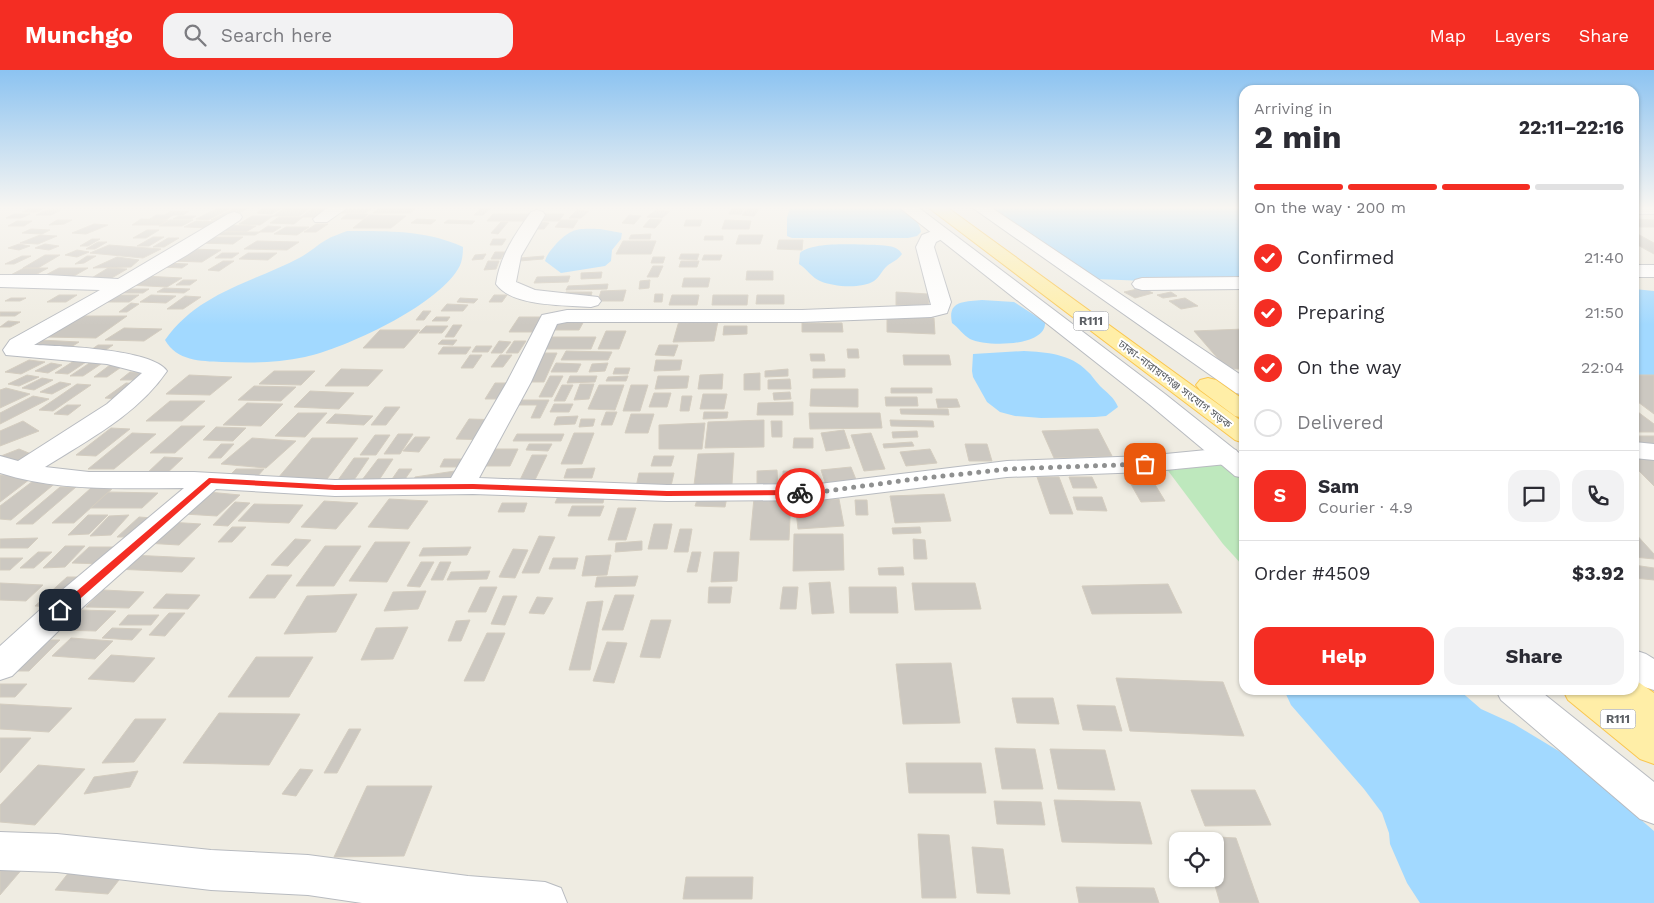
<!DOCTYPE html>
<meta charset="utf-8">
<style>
:root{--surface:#fff;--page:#f2f2f3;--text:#2b2b33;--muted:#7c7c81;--line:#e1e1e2;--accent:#f42d23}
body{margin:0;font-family:"Work Sans","Noto Sans Bengali",sans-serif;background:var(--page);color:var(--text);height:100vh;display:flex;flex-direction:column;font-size:19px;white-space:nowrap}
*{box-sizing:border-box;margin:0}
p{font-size:16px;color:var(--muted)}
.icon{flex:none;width:28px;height:28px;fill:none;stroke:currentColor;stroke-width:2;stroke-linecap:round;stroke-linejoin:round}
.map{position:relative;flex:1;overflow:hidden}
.drawer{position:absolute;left:1239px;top:15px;width:400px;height:610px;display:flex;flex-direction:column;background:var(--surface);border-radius:15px;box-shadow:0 1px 4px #0004}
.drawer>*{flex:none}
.buttons{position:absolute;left:1169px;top:762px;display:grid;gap:10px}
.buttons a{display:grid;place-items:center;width:55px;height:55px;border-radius:10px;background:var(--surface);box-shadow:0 1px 4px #0004;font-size:25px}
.pin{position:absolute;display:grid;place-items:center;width:42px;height:42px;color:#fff;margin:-21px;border-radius:10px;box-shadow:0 2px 8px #0006}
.courier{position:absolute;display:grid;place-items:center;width:50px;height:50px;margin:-25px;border:4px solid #f42d23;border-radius:50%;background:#fff;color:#222;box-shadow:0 1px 6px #0007}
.overview em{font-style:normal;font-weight:700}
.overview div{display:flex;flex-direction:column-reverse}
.overview{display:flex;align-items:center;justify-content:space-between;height:85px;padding:0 15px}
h1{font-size:32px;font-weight:700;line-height:38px}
.bar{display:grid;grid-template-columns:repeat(4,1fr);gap:8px 5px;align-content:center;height:60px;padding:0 15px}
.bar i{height:6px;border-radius:4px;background:var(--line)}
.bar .on{background:var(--accent)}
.bar p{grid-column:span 4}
.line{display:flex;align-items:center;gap:12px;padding:0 15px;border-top:1px solid var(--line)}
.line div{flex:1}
.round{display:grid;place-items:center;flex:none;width:52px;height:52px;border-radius:15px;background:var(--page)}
ol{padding:0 15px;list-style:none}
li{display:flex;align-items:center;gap:15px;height:55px}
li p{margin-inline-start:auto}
li .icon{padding:5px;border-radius:50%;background:var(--accent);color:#fff;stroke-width:4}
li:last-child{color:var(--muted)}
li i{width:28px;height:28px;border:2px solid var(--line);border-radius:50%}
.primary-button{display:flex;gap:10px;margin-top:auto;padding:10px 15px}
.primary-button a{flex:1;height:58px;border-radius:15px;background:var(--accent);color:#fff;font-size:20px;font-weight:700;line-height:58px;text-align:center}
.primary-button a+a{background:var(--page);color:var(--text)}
header{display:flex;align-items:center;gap:30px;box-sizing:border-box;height:70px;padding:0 25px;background:var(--accent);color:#fff}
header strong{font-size:24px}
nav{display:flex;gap:28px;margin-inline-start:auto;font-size:18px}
.search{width:350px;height:45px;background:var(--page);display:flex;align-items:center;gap:12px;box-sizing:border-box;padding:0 18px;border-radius:15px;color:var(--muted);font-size:19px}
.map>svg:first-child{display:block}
</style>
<header>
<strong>Munchgo</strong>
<div class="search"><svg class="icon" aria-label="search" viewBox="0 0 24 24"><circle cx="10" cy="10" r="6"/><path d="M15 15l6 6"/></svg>Search here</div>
<nav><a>Map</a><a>Layers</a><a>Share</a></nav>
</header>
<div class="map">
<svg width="1654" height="833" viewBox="0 0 1654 833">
<rect width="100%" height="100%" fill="#efece2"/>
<!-- green -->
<path fill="#bee8bd" d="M1244 391V497L1223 474 1163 394Z"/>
<!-- water -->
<path fill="#a2d9ff" d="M790 138H901C909 145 920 151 921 162L917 166 908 168H792L787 166V148Z
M994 138H1244V211H1147L1095 209 1012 153Z
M600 159 622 163 621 169 612 180 611 191 605 196 561 203 545 191C547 184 551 180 556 174 571 158 578 158 600 159Z
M347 161C386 161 427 160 463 177 463 185 462 193 458 199 436 236 346 278 305 287 278 293 250 293 222 292 200 291 177 291 165 270 199 222 252 213 301 187 309 183 317 175 326 170 332 166 340 164 347 161Z
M877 175C887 176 897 175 902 184 898 190 892 192 887 196 882 200 880 207 874 211 861 219 834 217 820 211 812 208 807 199 799 194L800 183C813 171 859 175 877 175Z
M1634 219 1654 221V316L1634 303Z
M982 230 1014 232 1045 252C1047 277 986 277 970 269 963 265 959 258 952 253 947 230 965 232 982 230Z
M1024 281C1046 282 1071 284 1087 301 1092 305 1095 311 1100 316 1107 323 1114 327 1118 337L1106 346 1095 347 1041 348 1015 346 1000 342 987 332 973 307 972 301 973 284Z
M1284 620H1459L1481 639 1514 654 1567 686 1654 761V833H1420L1407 813 1390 774 1389 763 1382 743 1364 719 1291 635Z"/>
<!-- building -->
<path fill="#ccc8c1" stroke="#d4cdc0" d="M30 138H45L37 142H22Z
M218 138H231L208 150 196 149Z
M235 138H248L224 151 211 150Z
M262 138H281L272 144 257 143Z
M285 138H311L299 146H273Z
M313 138H330L318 147H301Z
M379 138H416L410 143H373Z
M481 138H491L483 145H474Z
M732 138H744L741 144H729Z
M747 138H754L759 139 754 146 742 145Z
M343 139H371L365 143H338Z
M46 140H61L51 145H36Z
M577 140 589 141 581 148H569Z
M656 140 670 141 662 148 647 147Z
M171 141H189L183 145H165Z
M14 144H30L21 148H6Z
M347 144H368L363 149H341Z
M493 144H564L559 151H487Z
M156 145H173L167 149H150Z
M369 145 406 146 391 158H353Z
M629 145 641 146 634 154 622 153Z
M179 146H196L191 149H173Z
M252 146H273L260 155 239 154Z
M279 147H303L294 154 270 153Z
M141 149 168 150 159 155H132Z
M417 149 436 150 431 154 411 153Z
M650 149 662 150 655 158 643 157Z
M1634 149 1654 150V157H1640L1634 153Z
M57 150H72L64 154 49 155Z
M170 150H193L182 156H159Z
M448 150 475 151 472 154 444 153Z
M561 150H578L573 158 555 157Z
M686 150H702L700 156H684Z
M725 150 751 151 749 159H722Z
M17 151H32L24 156H8Z
M196 151 223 152 212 158 184 157Z
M501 152H508L498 164 491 163Z
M539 152 549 153 544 159H533Z
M94 154 108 155 86 164 72 163Z
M316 154H328L316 162H304Z
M231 155 256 156 246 162 221 161Z
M268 156 281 157 273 162H259Z
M286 157H309L297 165 274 164Z
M31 159 50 160 42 164 22 163Z
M147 160H159L146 168H133Z
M218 162H260L255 165H214Z
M1634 162 1654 173V184L1634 173Z
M651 164 650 169H629L631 165Z
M40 165 57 166 38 174 20 173Z
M739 165H763L760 174H736Z
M705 166H723V170H704Z
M153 167H164L149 176H137Z
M210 167H243L233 174 199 173Z
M168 168H179L164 177H153Z
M92 169H100L88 176H80Z
M493 169H506L502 175H490Z
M779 170H803L802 180 777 179Z
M257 171 299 172 287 180 244 179Z
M623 171H656L651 184H616Z
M98 172H107L95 179H86Z
M19 174 30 176 19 180 8 178Z
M45 174 59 176 49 180 35 178Z
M109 175 161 179 143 188 90 183Z
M191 179 221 180 202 192 170 191Z
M77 180 89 182 77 187 65 185Z
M495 182H520L518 185H503L501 189H491Z
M222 183H239L232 188H215Z
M248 183H277L268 190 239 189Z
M486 184 483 189 472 190 475 185Z
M681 184H699L697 190 679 189Z
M45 185H60L38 198H23Z
M704 185H722L720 190H702Z
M22 186H31L14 194H5Z
M87 186H96L84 193 75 194Z
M544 186 543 189 519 191 520 188Z
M117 187 139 190 131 197 93 198Z
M653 187H665L663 193H651Z
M223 191H234L219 201 208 200Z
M488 191H499L496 199 484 200Z
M681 191H699L697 197H679Z
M166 193 188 194 182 198 160 197Z
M653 196H663L658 207H647Z
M24 198H48L28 209 5 208Z
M59 198H88L67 210 38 209Z
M108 198 127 199 110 209H90Z
M747 201H773V210H746Z
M602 202 601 208 581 209V203Z
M144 206 182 208 167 217 129 215Z
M570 206 568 212 534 213 537 207Z
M684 208H710L708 217H682Z
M183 210H197L190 215H176Z
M650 210 649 218 639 219 640 211Z
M608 214 607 219 566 220 568 216Z
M164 218 190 219 184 223 157 222Z
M1142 218 1153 223 1135 228 1124 222Z
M130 219H149L143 223H123Z
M626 220 623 231H598L601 221Z
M566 222H592L591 226H564Z
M896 222 928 224 929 236 896 235Z
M1171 222 1177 226 1163 228 1157 225Z
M655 224H663L662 232H654Z
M59 225H77L66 232H47Z
M113 225H139L129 232H103Z
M151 225 176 226 166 233 140 232Z
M494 225H507L502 232H489Z
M672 225H699L697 235H669Z
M713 225H748L747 235H712Z
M757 225H784V234H756Z
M185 226 201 227 183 239H167Z
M11 228H26L20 231H5Z
M460 228 478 229 474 233 457 232Z
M1185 228 1198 236 1181 239 1169 231Z
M131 233 139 234 127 242H119Z
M447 234 468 235 463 241H441Z
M423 241H431L424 250H416Z
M0 242H21L15 246H0Z
M78 246H127L96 268 45 267Z
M436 247H450L447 251H432Z
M519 247H543L534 262H509Z
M887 247 934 248 935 264 887 262Z
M8 251 20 252 10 257H0Z
M559 251H584L579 260H553Z
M679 251H718L714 271 673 272Z
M802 253H842L843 262H802Z
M453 255H462L454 267H445Z
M426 256H448L442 263H419Z
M724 256H747V264L723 265Z
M124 258 162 259 144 271 105 270Z
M1244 259V299H1227L1194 261Z
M380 260H420L404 278H363Z
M606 261H626L619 279H598Z
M548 267H596L591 279H541Z
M40 270 79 272 65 281 25 279Z
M442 270H457L453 275 438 274Z
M499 271 511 272 502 283H491Z
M514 271H526L518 283H506Z
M98 275H113L103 282H88Z
M659 275H678L674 286 655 285Z
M476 276H492L488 282H472Z
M443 277H471L466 284H438Z
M847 279H858L859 288H848Z
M566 281 612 282 608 290H561Z
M540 283H557L544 312H525Z
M810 284H824L825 291H811Z
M470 285H482L473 298H461Z
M500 285H512L503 297H491Z
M903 285H949L951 295H904Z
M77 289 89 290 68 304 55 303Z
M29 290 45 292 21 304 5 302Z
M656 290H682L680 300 654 301Z
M91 292H104L83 306H70Z
M114 292 127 293 107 307H94Z
M51 293 62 295 48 303 35 301Z
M556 293 581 294 577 302H551Z
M608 293 605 301 589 302 592 294Z
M615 298H630L628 304H613Z
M341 299 383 300 368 316H325Z
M788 299V306L765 307V301Z
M813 299H845V307L813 308Z
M274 301H315L301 315 259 314Z
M130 302 149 303 139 310H120Z
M760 303V320H744V304Z
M723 304 722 319H698L700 305Z
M27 305 39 307 19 316 8 314Z
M189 305 232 307 210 325 166 324Z
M1634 305H1654V344L1634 329Z
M550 306H563L552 327H539Z
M570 306H597L595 312 567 313Z
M628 306 626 311H606L608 307Z
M658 306H689L687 318 655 319Z
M42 308 53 310 34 320 22 318Z
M790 309 791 319H768V310Z
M60 312 71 314 52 324 40 322Z
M126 313 139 314 119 329 105 328Z
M495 313H510L500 329H485Z
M77 314 91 315 53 341 39 340Z
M580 314H594L589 329 574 330Z
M562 315H573L565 331H554Z
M599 315H624L615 340 588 339Z
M631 315H648L640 341H623Z
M254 316 296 317 281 331 238 330Z
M6 318 30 324 0 338V320Z
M891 318H932V323H891Z
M811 319H858V337L810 336Z
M310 321 354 323 339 339 294 337Z
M790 322 791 329 774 330 773 323Z
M654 323H671L667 337H649Z
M703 324H727L724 339H700Z
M33 326 49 329 0 354V343Z
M682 326H692L689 341H680Z
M885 327H917L918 336H886Z
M936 329H957L960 337 938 338Z
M522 330H549L540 348H531L537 335H519Z
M170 331H205L182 351H146Z
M793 332V345H757L758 333Z
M247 333 283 334 261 356 223 355Z
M554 334H573L569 342H550Z
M67 335H81L68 345 54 344Z
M385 337H400L386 355H371Z
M900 339H948L949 345 901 344Z
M1634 339 1654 354V362H1634Z
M606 342H617L612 355H601Z
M704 342H728L727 348 703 349Z
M298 343H327L305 367 275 366Z
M809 343H880L882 358 810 359Z
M335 344 373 346 364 355 326 353Z
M631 344H654L648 363H625Z
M578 346 575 354 554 355 557 347Z
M469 349 504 350 492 370 456 369Z
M581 349H595L593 356 579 357Z
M764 350V377L705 378 708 352Z
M890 350 933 351 934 357 891 356Z
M23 351 39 361 0 376V361Z
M771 351H782V367H772Z
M705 353 702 379H659V355Z
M181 356H205L175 383H150Z
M216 357 246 358 233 371 203 370Z
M111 358 130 359 96 386 76 385Z
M1098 359 1112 386 1054 388 1042 361Z
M844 360 850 378 826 381 821 363Z
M917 361 918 367 893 368 892 362Z
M132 363 156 364 114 399H88Z
M574 363H594L582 394H561Z
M871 363 885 399 864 401 851 365Z
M398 364H413L400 384H384Z
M517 364H564L561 371H513Z
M375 365H390L376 385H360Z
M1634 366H1654V378L1634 377Z
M415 367H430L419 382 403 381Z
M252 368 296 371 266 398 221 394Z
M312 368H358L327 409 278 408Z
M794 368H813V378H793Z
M912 372 914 376 884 378 883 374Z
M221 374H234L221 388H208Z
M529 374H552L548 381 526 380Z
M965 374H987L992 391H969Z
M19 379 36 386 18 394 1 386Z
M494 379H518L510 396H485Z
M930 379 937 393 906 396 900 382Z
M734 383 732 414 694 415 698 384Z
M532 385H547L534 412H519Z
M1634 385 1654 386V416L1634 396Z
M654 386H674L671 396H651Z
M164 387 183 388 164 406 145 405Z
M354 388H369L354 410H338Z
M378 389H393L379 410H362Z
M444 389H468L464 397H440Z
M851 397 857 412 826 415 821 400Z
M595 398 592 408H564L567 399Z
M236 399H264L256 408H227Z
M399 399H412L403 412H390Z
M777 400 778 416 757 417V401Z
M455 401 454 410 413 417 415 407Z
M783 401H803V417H783Z
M639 403H674L671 416 636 417Z
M0 405 34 406 0 432Z
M1037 407H1059L1073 444H1050Z
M1069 407H1092L1097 418H1073Z
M1151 408 1165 431 1141 432 1128 409Z
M33 411H58L11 450 0 449V436Z
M60 417H76L33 454H16Z
M91 418H113L74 453H52Z
M108 422 158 423 142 438H91Z
M208 422 240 425 217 446 184 444Z
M559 424H605L603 433H555Z
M944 424 951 451 895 453 890 426Z
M698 427H727L725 437 695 436Z
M1073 427H1102L1107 441 1077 440Z
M754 428H791L789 470H750Z
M389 429 428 431 408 459 368 457Z
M839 429 844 456 798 459 795 432Z
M855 430H867L868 445H856Z
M324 431 358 433 336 459 301 457Z
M235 432 250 433 228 456 213 455Z
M502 433H527L524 442H498Z
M254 434 303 435 289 453 238 451Z
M572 436H604L600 446H568Z
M618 438H636L626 470H608Z
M88 445H108L89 464 68 465Z
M129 445 111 465 90 466 109 446Z
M139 447 153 448 131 467H117Z
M168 452 201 454 179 475 145 473Z
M654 454H672L667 479H648Z
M232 457H246L232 472H218Z
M920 457 921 463 893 464 892 458Z
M680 459H692L688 482H674Z
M1634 462 1654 484V489L1634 487Z
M794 464H843L844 500 793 501Z
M539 466 555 467 539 503H522Z
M38 468 28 478H0V469Z
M295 469 311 470 288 496 271 495Z
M913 469 925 470 927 489H914Z
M642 471V480L615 482 616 473Z
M375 472H410L387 512 349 511Z
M65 476H85L65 497 43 498Z
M325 476H361L334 516H296Z
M89 477H121L104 494 72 493Z
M471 477 467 485 419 486 423 478Z
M513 479 528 480 515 508 499 507Z
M38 482H52L34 498H20Z
M692 482H701L697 502H687Z
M714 482H739L737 511 711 512Z
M130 485 195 488 182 502 115 499Z
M611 485 607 505 582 506 586 486Z
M0 488H23L10 500H0Z
M553 488H578L575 499H549Z
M421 492H434L420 517 407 516Z
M440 492H451L443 510H431Z
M1634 495 1654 498V510L1634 508Z
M903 497 904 505H879L878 498Z
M490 501 487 509 447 510 451 502Z
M267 505H292L275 528H249Z
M638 506 635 516 595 517 597 507Z
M67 507H86L55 537 35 536Z
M830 512 834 543 812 544 809 513Z
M0 513 43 515 26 531 0 530Z
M912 513H975L981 539 915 540Z
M1168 514 1182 543 1092 544 1082 516Z
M480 517H497L486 542H468Z
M709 517H732L730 533H708Z
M783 517H798L796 539H780Z
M849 517H896L898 543H850Z
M103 520 144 522 129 538 86 537Z
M426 521 418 539 384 541 393 522Z
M166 524 200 525 188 539 153 538Z
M357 524 336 562 284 564 307 526Z
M615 525H634L623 560H602Z
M503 526H517L505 555 491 554Z
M537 527 553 528 544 544 529 543Z
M603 531 590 600H569L587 532Z
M79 540 116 541 96 561 58 560Z
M169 543H185L165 566 149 565Z
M128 545H159L151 555H119Z
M470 550 461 571H448L456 551Z
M651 550H671L660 588 640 587Z
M408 557 393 589 361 590 376 558Z
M112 558 142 559 132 570 102 568Z
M487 563H505L484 611H464Z
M71 568 113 571 95 589 52 586Z
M40 570H60L29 601H8Z
M607 572 627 573 614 613 593 611Z
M111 585 155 588 134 612 88 609Z
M256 587H313L289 627H228Z
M951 593 960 653 903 654 896 594Z
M1116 608 1223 612 1244 666 1130 661Z
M0 614H27L15 627H0Z
M1012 628H1053L1059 654 1017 653Z
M0 634 72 638 49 662 0 659Z
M1077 635 1115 636 1122 661 1083 660Z
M219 643 300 644 269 695 183 693Z
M135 649H166L134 692 102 693Z
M349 659H361L337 703H324Z
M0 668H31L0 703Z
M995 678 1035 679 1043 719H1002Z
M1050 679 1105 680 1115 720 1058 719Z
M906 693H981L986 723H909Z
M38 695 85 699 35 755 0 752V735Z
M300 699 313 700 296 726 282 724Z
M138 701 130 717 84 724 94 707Z
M367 716H432L404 786 334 787Z
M1191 720H1255L1271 755 1205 756Z
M1054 730 1140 732 1152 774 1062 772Z
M994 731 1041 732 1045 755 997 754Z
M918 764 949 765 956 828H922Z
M1200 766 1236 768 1259 833H1220L1213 809H1215V771H1201Z
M972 777 1003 779 1010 824 977 823Z
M0 796 24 797 0 825Z
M73 797 126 801 108 824 55 820Z
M686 807H753L752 829H683Z
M1076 817 1154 818 1159 833H1079Z"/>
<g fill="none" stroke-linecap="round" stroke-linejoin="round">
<!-- minor casing -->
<g stroke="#b8bbc0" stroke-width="2">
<path id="minor" d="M327 138H347L327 152H315L313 149Z
M1634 138H1654V144H1634Z
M537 140 543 142 545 145 521 186 516 212 535 220 598 227 601 231 598 235 591 237C566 235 512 237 496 214 500 186 515 164 531 142Z
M234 142 240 144 242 147 240 150 187 185 34 275C61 276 152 279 167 301 138 344 88 370 45 397L89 402H194L335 410 451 408 507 312 542 245 567 240H802L931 235 916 177 922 165 940 158 946 159 949 163 946 167 936 172 934 177 951 232 947 243 931 247 802 252H567L557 254 531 312 479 408 667 415 819 414 1007 391 1145 386 1227 378 1236 380 1240 386 1236 392 1227 394 1145 402 1007 407 819 430 667 431 473 424 335 426 216 419 83 537 12 606 0 610V576L61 521 184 418C122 418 59 422 0 403V386L18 391 107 334 142 303 107 294 6 285 3 280 10 270 100 220 0 217V205H47L118 209 228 144Z
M1634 195H1654V207H1634Z
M1244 207V219L1142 220 1135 218 1132 214 1135 210 1142 208Z
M1634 372 1654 374V390L1634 388Z
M0 762 57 764 211 780 308 785 468 806 545 812 561 818 567 833H362L308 825 211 820 57 802 0 800Z"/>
</g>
<!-- tertiary casing -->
<g stroke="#b8bbc0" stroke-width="2">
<path id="tertiary" d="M900 138H919L1165 324 1244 387V408L1235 406 1149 334Z
M973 138H992L1244 307V325L1236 323Z
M1634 580 1646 584 1654 589V620L1641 616 1634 611Z
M1496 620H1539L1654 712V754L1640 749 1501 630Z"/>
</g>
<!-- primary casing -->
<g stroke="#fac64f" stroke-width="2">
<path id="primary" d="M929 138H948L1244 353V373L1235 370Z
M1208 308 1216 310 1244 330V348L1235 346 1200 320 1196 315 1200 310Z
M1634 609 1654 623V694L1640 689 1568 630 1563 620H1634Z"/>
</g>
<!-- minor -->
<use href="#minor" fill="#fff" fill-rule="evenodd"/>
<!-- tertiary -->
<use href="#tertiary" fill="#fff" fill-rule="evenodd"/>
<!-- primary -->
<use href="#primary" fill="#ffeea7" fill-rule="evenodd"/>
</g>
<!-- sky -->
<linearGradient id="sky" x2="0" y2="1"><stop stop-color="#8cc3f1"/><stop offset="0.54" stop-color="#f8f6f2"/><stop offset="1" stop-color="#f8f6f2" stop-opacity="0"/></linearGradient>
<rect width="1654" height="255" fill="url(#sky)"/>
<!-- route -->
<path fill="#f42d23" d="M209 408 335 415 473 414 667 421 800 420 804 423 800 425 667 426 473 419 335 420 211 413 64 543H57V538Z"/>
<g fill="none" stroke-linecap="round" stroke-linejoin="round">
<!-- done -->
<path stroke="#8f9090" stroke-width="5" stroke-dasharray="0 9" d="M800 423 819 422 908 410 1007 399 1145 394"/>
</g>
<g text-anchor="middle" stroke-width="4" stroke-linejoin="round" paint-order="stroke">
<!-- far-street labels -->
<g font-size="11" fill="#5b5f64" stroke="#fff">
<text transform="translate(1175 314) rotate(37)" y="4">ঢাকা-নারায়ণগঞ্জ সংযোগ সড়ক</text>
</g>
<!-- shield labels -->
<g fill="#fff" stroke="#8c8f92" stroke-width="1">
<rect x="1073.5" y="241.5" width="35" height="19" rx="4"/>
<rect x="1600.5" y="639.5" width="35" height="19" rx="4"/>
</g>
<g font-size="12" font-weight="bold" fill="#5b5f64">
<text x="1091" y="255">R111</text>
<text x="1618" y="653">R111</text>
</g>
</g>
</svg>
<div class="buttons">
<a><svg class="icon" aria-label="locate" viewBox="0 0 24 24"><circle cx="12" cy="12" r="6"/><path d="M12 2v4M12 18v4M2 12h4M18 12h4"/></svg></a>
</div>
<div class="pin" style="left:1145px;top:394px;background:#ea580c"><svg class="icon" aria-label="bag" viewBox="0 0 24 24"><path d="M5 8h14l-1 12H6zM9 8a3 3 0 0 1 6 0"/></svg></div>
<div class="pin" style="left:60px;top:540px;background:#1f2937"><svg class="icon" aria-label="home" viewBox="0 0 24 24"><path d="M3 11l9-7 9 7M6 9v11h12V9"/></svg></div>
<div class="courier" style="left:800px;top:423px"><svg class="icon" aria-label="bike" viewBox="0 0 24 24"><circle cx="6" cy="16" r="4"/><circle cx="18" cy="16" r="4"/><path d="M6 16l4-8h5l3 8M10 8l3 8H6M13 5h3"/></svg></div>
<section class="drawer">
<div class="overview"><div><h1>2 min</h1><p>Arriving in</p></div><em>22:11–22:16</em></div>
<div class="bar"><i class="on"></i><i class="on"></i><i class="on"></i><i></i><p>On the way · 200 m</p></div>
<ol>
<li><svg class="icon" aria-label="check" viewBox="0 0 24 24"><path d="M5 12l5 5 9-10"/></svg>Confirmed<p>21:40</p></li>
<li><svg class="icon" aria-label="check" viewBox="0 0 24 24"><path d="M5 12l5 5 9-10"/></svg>Preparing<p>21:50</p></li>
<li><svg class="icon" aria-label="check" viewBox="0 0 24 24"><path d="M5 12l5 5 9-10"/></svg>On the way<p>22:04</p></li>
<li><i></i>Delivered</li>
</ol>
<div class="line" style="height:90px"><b class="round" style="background:var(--accent);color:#fff">S</b><div><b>Sam</b><p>Courier · 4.9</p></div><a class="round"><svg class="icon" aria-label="chat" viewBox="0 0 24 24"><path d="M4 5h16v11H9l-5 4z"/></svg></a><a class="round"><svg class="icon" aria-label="phone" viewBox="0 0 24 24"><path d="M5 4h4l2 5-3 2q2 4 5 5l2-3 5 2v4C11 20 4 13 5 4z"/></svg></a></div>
<div class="line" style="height:65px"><div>Order #4509</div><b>$3.92</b></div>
<div class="primary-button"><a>Help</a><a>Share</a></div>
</section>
</div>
